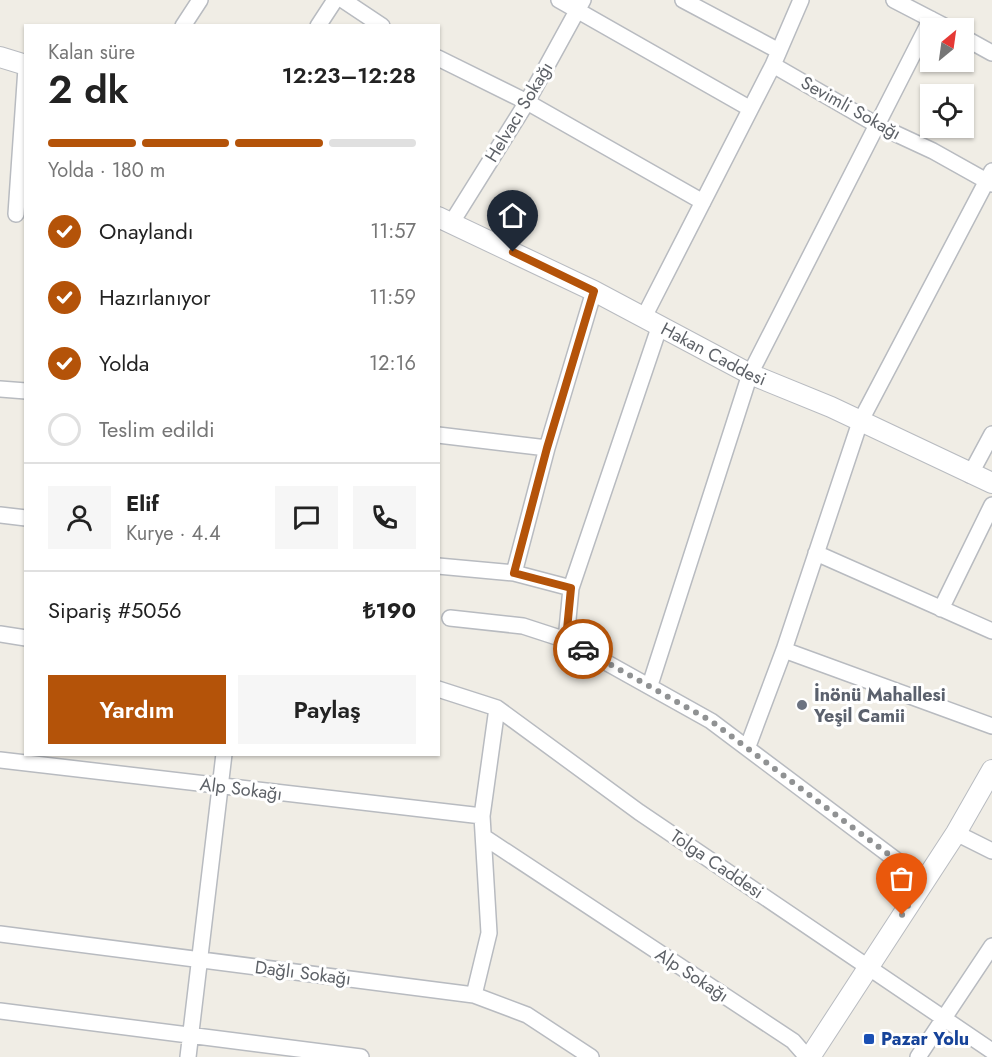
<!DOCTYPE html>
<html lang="tr">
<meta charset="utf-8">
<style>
:root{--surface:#fff;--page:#f6f6f6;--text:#222;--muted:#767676;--line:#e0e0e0;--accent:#b45309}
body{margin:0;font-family:Jost,sans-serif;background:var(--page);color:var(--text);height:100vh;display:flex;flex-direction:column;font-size:22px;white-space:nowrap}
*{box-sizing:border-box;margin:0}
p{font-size:20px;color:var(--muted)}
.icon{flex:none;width:33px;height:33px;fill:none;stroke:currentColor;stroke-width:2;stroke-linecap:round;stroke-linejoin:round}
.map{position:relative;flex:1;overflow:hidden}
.drawer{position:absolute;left:24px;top:24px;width:416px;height:732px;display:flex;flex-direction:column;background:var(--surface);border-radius:0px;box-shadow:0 2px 4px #0004}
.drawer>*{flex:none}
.needle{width:39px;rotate:29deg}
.controls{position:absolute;left:920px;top:18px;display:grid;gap:12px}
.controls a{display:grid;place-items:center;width:54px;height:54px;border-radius:0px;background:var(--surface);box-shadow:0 2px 4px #0004;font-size:30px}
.pin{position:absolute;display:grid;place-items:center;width:51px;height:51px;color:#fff;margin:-62px -26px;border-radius:50% 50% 50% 0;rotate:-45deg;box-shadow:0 0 6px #0007}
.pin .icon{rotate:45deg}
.courier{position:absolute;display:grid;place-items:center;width:60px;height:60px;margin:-30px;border:4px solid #b45309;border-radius:50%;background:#fff;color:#222;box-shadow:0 2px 8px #0007}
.overview em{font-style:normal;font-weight:600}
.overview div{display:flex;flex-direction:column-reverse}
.overview{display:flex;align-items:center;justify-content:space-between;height:102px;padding:0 24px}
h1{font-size:39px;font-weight:600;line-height:45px}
.bar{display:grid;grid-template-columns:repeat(4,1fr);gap:9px 6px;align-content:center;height:72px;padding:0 24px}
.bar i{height:8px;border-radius:4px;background:var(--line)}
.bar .active{background:var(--accent)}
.bar p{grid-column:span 4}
.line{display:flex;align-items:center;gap:15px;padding:0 24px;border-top:2px solid var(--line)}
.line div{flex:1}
.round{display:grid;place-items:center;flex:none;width:63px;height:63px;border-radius:0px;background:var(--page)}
ol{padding:0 24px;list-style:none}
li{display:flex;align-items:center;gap:18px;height:66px}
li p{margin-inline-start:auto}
li .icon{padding:6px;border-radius:50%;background:var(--accent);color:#fff;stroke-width:4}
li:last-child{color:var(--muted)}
li i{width:33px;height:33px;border:3px solid var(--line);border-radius:50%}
.action{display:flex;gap:12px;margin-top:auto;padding:12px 24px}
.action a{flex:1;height:69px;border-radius:0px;background:var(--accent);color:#fff;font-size:24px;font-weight:600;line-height:69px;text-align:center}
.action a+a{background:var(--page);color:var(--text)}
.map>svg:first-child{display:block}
</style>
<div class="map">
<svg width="992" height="1057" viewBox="0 0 992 1057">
<rect width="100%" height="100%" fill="#f0ede5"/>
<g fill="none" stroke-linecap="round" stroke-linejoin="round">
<!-- minor casing -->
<g stroke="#b8bbc0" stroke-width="18">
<path id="minor" d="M343 0 382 26
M559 0 749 108
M683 0 779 51
M894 0 948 28
M183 26 200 0
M318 26 335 0
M963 37 992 53
M438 58 527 102 703 202
M773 65 877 125 933 151 992 184
M16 214 26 68
M452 222 527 102 583 0
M644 317 773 65 801 0
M660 325 571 588 566 640 711 721 924 881
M0 389 26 391
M438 435 547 448
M970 475 992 434
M0 515 26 518
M816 553 992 631
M438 566 514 573 571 588
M514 573 547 448 594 291
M941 609 992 505
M450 618 523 626 566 640
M0 634 26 638
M784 650 992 726
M650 685 750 374 931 19
M438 689 497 708 639 812 992 1051
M748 746 784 650 860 422 992 171
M0 760 482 816
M956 833 992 851
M484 837 793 1041 807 1057
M0 934 474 995 527 1015 591 1057
M474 995 489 933 482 816 497 708
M0 1011 361 1057
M188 1057 224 754
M918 1057 992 946"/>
</g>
<!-- tertiary casing -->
<g stroke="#b8bbc0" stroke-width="22">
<g id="tertiary">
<path d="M0 57 26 65"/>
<path id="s1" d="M438 217 594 291 750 374 831 407 992 483"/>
<path d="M810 1057 956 833 992 770"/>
</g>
</g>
<!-- minor -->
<use href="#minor" stroke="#fff" stroke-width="15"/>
<!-- tertiary -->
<use href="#tertiary" stroke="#fff" stroke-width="20"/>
</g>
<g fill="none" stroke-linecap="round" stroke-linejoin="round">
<!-- done -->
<path stroke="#909293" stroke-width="6" stroke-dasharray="0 10.8" d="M583 649 711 721 924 881 902 915"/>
<!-- route -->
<path stroke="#b45309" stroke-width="8" d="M513 252 594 291 547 448 514 573 571 588 566 640 583 649"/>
</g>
<!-- markers -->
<circle fill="#6b7280" stroke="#fff" stroke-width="2" cx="802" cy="705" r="6"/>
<rect fill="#1a4fb4" stroke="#fff" stroke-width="2" x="863" y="1033" width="12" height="12" rx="3"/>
<g text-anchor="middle" stroke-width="6" stroke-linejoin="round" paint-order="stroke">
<!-- street labels -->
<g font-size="18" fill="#5d6167" stroke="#fff">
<text transform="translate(851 108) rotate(29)" y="6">Sevimli Sokağı</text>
<text transform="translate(519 112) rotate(-59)" y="6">Helvacı Sokağı</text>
<text dy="6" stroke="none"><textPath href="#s1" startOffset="308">Hakan Caddesi</textPath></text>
<text transform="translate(241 789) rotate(7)" y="6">Alp Sokağı</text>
<text transform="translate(717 864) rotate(34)" y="6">Tolga Caddesi</text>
<text transform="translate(303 973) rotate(7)" y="6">Dağlı Sokağı</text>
<text transform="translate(692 975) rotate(33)" y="6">Alp Sokağı</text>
</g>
<!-- worship labels -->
<g font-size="18" font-weight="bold" fill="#5b616d" stroke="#fff" text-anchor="start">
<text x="814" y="701">İnönü Mahallesi<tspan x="814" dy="21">Yeşil Camii</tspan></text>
</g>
<!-- transit labels -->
<g font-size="18" font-weight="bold" fill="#164399" stroke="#fff" text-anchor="start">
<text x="881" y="1045">Pazar Yolu</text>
</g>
</g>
</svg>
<div class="controls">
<a><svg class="needle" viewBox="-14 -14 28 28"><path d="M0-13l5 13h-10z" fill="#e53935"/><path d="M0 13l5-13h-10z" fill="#767676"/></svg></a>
<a><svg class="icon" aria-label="locate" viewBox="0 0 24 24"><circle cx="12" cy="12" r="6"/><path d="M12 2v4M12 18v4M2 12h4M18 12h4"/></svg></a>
</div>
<div class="pin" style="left:902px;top:915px;background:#ea580c"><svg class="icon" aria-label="bag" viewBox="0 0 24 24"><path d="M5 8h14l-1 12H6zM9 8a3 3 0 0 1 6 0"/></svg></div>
<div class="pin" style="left:513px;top:252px;background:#1f2937"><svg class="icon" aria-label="home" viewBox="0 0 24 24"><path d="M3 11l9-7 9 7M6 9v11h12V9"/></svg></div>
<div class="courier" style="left:583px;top:649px"><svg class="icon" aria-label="car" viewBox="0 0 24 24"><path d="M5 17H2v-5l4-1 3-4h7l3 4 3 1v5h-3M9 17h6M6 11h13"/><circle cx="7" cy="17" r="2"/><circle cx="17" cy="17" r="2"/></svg></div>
<section class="drawer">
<div class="overview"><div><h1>2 dk</h1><p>Kalan süre</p></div><em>12:23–12:28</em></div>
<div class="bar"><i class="active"></i><i class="active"></i><i class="active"></i><i></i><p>Yolda · 180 m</p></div>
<ol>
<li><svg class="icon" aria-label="check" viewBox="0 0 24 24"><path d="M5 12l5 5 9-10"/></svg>Onaylandı<p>11:57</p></li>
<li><svg class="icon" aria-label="check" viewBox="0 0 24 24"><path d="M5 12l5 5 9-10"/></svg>Hazırlanıyor<p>11:59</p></li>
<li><svg class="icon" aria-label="check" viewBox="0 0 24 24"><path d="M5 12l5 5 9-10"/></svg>Yolda<p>12:16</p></li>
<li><i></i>Teslim edildi</li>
</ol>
<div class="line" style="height:108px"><a class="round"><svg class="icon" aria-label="person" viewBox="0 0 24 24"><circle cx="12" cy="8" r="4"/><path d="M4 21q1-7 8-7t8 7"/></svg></a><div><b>Elif</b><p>Kurye · 4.4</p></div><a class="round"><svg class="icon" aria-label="chat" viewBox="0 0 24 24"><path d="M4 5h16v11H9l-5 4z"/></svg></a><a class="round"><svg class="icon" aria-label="phone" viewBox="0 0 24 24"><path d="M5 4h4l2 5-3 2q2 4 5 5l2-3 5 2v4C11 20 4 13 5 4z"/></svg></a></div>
<div class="line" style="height:78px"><div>Sipariş #5056</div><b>₺190</b></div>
<div class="action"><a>Yardım</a><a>Paylaş</a></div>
</section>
</div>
